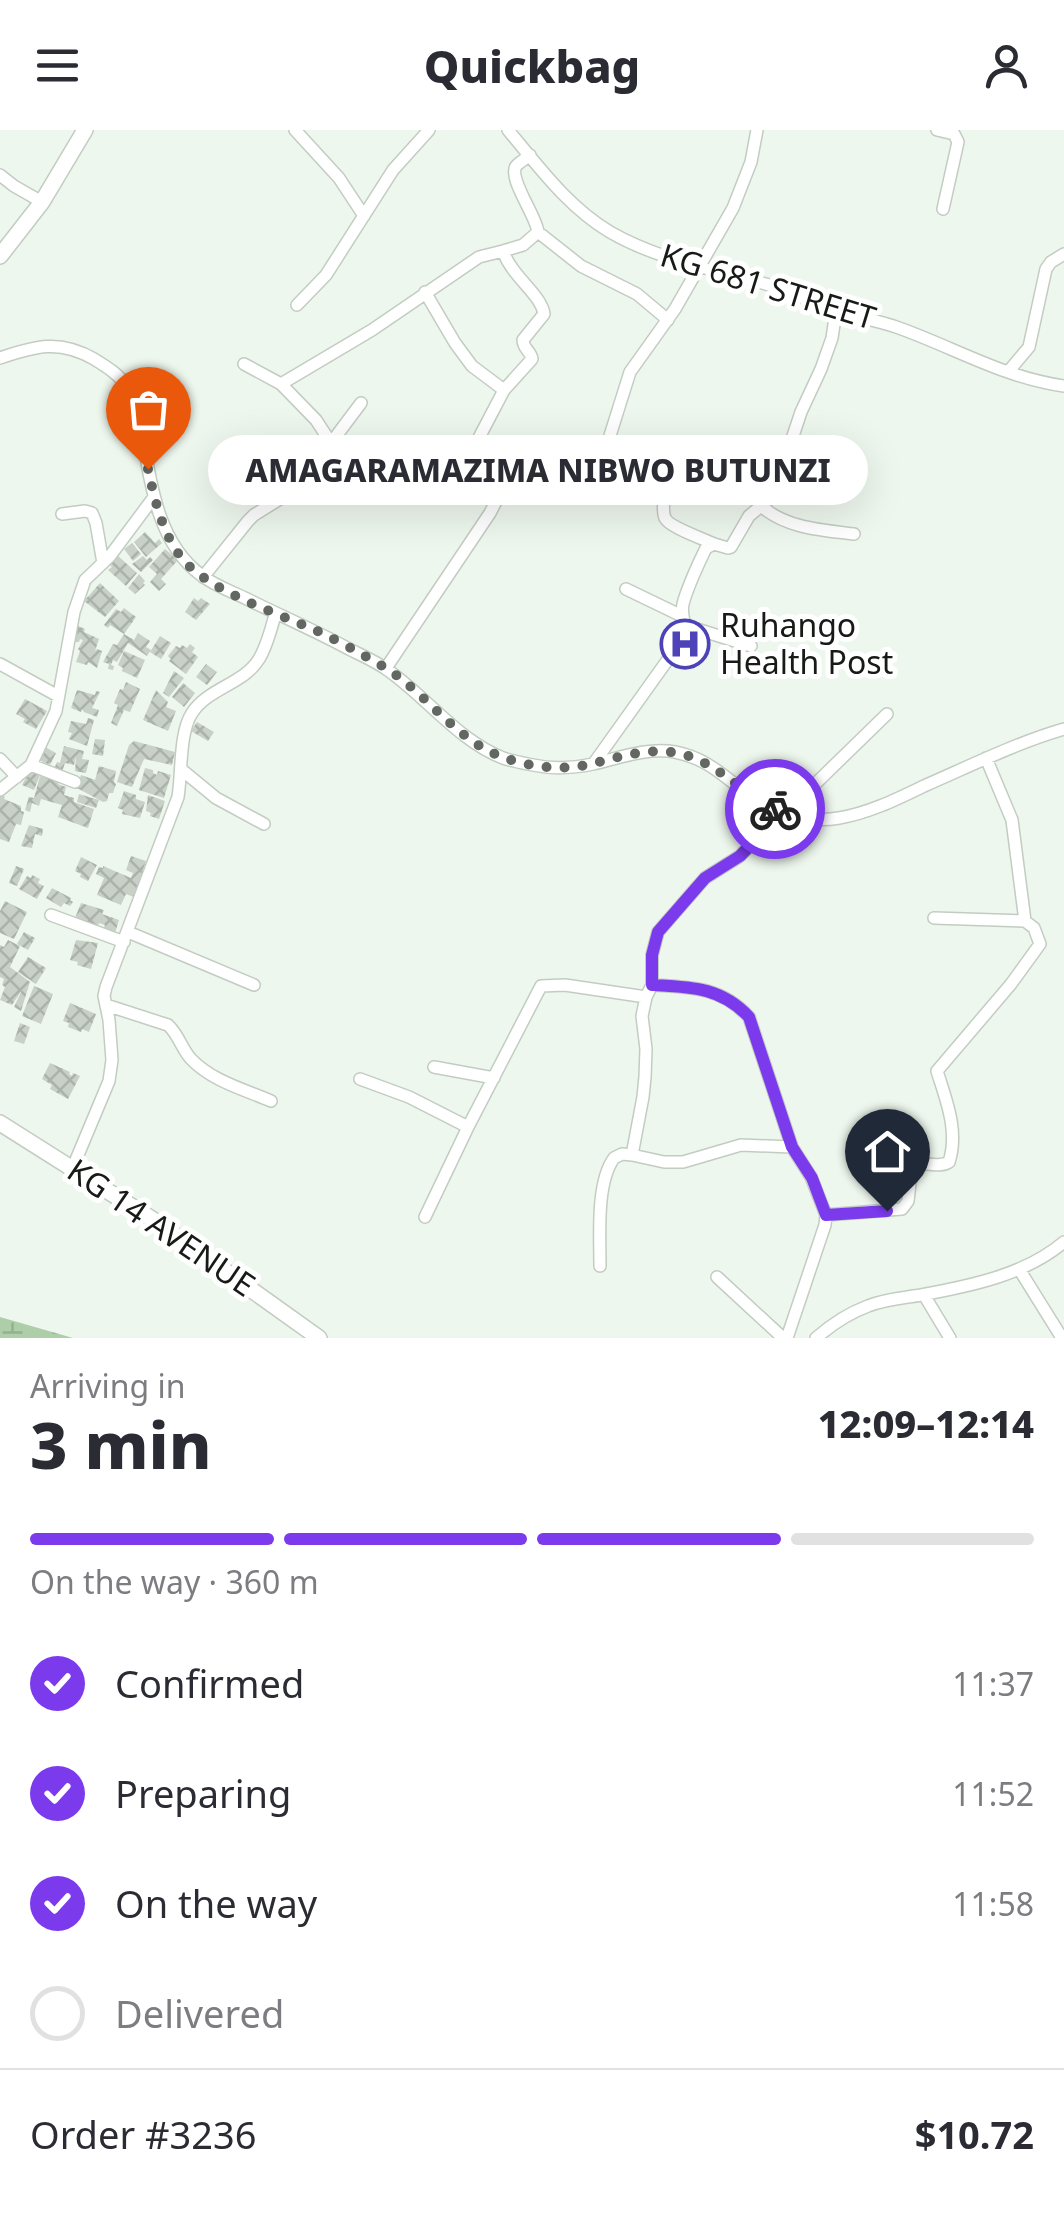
<!DOCTYPE html>
<meta charset="utf-8">
<style>
:root{--surface:#fff;--page:#f2f2f3;--text:#2b2b33;--muted:#7c7c81;--line:#e1e1e2;--accent:#7c3aed}
body{margin:0;font-family:"Noto Sans",sans-serif;background:var(--page);color:var(--text);height:100vh;display:flex;flex-direction:column;font-size:38px;white-space:nowrap}
*{box-sizing:border-box;margin:0}
p{font-size:32px;color:var(--muted)}
.icon{flex:none;width:55px;height:55px;fill:none;stroke:currentColor;stroke-width:2;stroke-linecap:round;stroke-linejoin:round}
.map{position:relative;height:1208px;overflow:hidden}
.side{display:flex;flex-direction:column;background:var(--surface);flex:1}
.side>*{flex:none}
.pin{position:absolute;display:grid;place-items:center;width:85px;height:85px;color:#fff;margin:-102px -42px;border-radius:50% 50% 50% 0;rotate:-45deg;box-shadow:0 0 10px #0007}
.pin .icon{rotate:45deg}
.courier{position:absolute;display:grid;place-items:center;width:100px;height:100px;margin:-50px;border:8px solid #7c3aed;border-radius:50%;background:#fff;color:#222;box-shadow:0 2px 12px #0007}
.bubble{position:absolute;height:70px;border-radius:35px;background:var(--surface);box-shadow:0 10px 40px #0002;font-size:32px;font-weight:800;line-height:70px;text-align:center}
.headline em{font-style:normal;font-weight:800}
.headline div{display:flex;flex-direction:column-reverse}
.headline{display:flex;align-items:center;justify-content:space-between;height:170px;padding:0 30px}
h1{font-size:65px;font-weight:800;line-height:75px}
.bar{display:grid;grid-template-columns:repeat(4,1fr);gap:15px 10px;align-content:center;height:120px;padding:0 30px}
.bar i{height:12px;border-radius:8px;background:var(--line)}
.bar .on{background:var(--accent)}
.bar p{grid-column:span 4}
.line{display:flex;align-items:center;gap:25px;padding:0 30px;border-top:2px solid var(--line)}
.line div{flex:1}
ol{padding:0 30px;list-style:none}
li{display:flex;align-items:center;gap:30px;height:110px}
li p{margin-inline-start:auto}
li .icon{padding:10px;border-radius:50%;background:var(--accent);color:#fff;stroke-width:4}
li:last-child{color:var(--muted)}
li i{width:55px;height:55px;border:5px solid var(--line);border-radius:50%}
header{display:flex;justify-content:space-between;align-items:center;height:130px;padding:0 30px;background:var(--surface);font-size:45px;font-weight:800}
.map>svg:first-child{display:block}
</style>
<header><svg class="icon" aria-label="menu" viewBox="0 0 24 24"><path d="M4 6h16M4 12h16M4 18h16"/></svg>Quickbag<svg class="icon" aria-label="person" viewBox="0 0 24 24"><circle cx="12" cy="8" r="4"/><path d="M4 21q1-7 8-7t8 7"/></svg></header>
<div class="map">
<svg width="1064" height="1208" viewBox="0 0 1064 1208">
<defs>
<pattern id="wetland-marsh" width="20" height="14" patternUnits="userSpaceOnUse" patternTransform="scale(2.5)"><rect width="20" height="14" fill="#adcea9"/><path d="M1 5h8M5 5V1M11 12h8M15 12V8" fill="none" stroke="#94b091"/></pattern>
<pattern id="building-cross-hatch" width="8" height="8" patternUnits="userSpaceOnUse" patternTransform="scale(2.5)"><rect width="8" height="8" fill="#c8d0c7"/><path d="M0 0l8 8M0 8l8-8" fill="none" stroke="#abb2aa"/></pattern>
</defs>
<rect width="100%" height="100%" fill="#eef7ed"/>
<!-- wetland -->
<path fill="url(#wetland-marsh)" d="M0 1187 73 1208H0Z"/>
<!-- building -->
<path fill="url(#building-cross-hatch)" d="M145 402 155 413 159 409 162 413 146 427 134 412Z
M132 413 141 424 133 431 124 419Z
M165 419 178 430 161 449 166 454 159 461 150 452 157 444 149 437Z
M117 425 137 443 126 456 108 440 112 437 109 434Z
M143 426 147 430 150 427 153 430 141 442 132 434Z
M139 444 145 451 143 453 145 455 135 464 128 458Z
M100 453 119 471 105 487 84 471Z
M194 468 198 471 201 468 210 474 196 490 185 482Z
M124 478 136 487 124 504 134 510 138 503 150 511 146 517 151 520 147 526 128 513 117 532 113 530 111 535 114 536 113 540 108 539 109 534 103 532 113 514 117 515 124 504 110 495 108 498 104 495 116 479 121 482Z
M76 495 85 499 84 502 99 509 95 521 97 519 102 521 97 538 88 532 87 535 76 532 80 521 78 519 83 510 80 509 79 512H74Z
M160 506 171 513 161 529 150 522Z
M190 514 195 518 192 522 198 527 186 544 169 531 171 529 168 526 176 516 180 518 182 515 187 518Z
M124 521 145 530 137 548 122 541 123 538 118 535Z
M206 534 217 542 207 555 196 547Z
M174 541 184 548 169 567 163 563Z
M126 552 140 559 130 582 124 580 117 596 111 593 118 575 114 573 120 559 123 560Z
M183 553 195 563 184 577 172 567Z
M77 560 95 565 96 561 100 562 92 578 99 580 97 587 84 582 82 579 81 582 71 578Z
M156 560 168 572 166 577 176 581 168 601 143 590Z
M25 569 47 581 36 599 23 592 25 589 16 584Z
M88 588 94 590 87 616 69 609 72 603 68 602 71 591 86 594Z
M197 592 214 602 208 611 191 601Z
M95 609 105 610 103 626 92 624Z
M134 611 175 622 172 635 144 629 132 657 117 652 129 615Z
M64 616 84 621 82 629 89 630 86 643 75 641 76 626 74 635 65 633 62 642 54 639 57 632 60 633Z
M45 617 56 623 50 635 39 630Z
M99 636 116 641 114 652 116 654 113 663H109L107 671 103 672 77 658 81 645 95 650Z
M145 638 153 640V643L157 645 158 641 171 645 164 668 139 660Z
M30 640 40 645 34 660 22 655Z
M40 646 59 651 58 654 66 657 64 665 74 668V672L94 679 88 698 58 687 62 675 41 669 39 676 32 673 30 682 25 680 29 667 34 668Z
M124 661 136 665V669L145 672 140 688 122 684 123 680 118 678Z
M0 664 5 667 4 669 21 676V681L24 682 21 695 16 694 9 712 0 709Z
M79 664 99 670 96 678 77 672Z
M148 665 165 671 159 689 150 686 151 683 146 681Z
M29 695 43 699 42 706 35 704 32 718 21 716Z
M131 726 146 731 134 767 126 764 121 775 97 765 104 748 96 744 99 737 103 738V736L131 748 133 743 126 740Z
M81 727 97 735 88 751 80 747 81 744 75 741Z
M16 736 24 739 17 756 9 753Z
M32 745 40 749 38 753 44 756 37 769 19 759 27 746 31 748Z
M52 758 71 768 70 770 73 772 70 776 64 773 61 777 46 768Z
M5 771 27 782 14 809 0 803V781Z
M81 773 104 780 102 784 119 790 115 803 104 799 105 795 99 793 98 796 75 788Z
M24 802 35 808 28 820 17 814Z
M8 810 20 816 10 837 30 852 21 881 14 877 22 860 12 875 0 870 5 857 2 855 4 849 0 847V815L4 817Z
M76 810 98 813 91 839 77 835 78 832 70 830Z
M28 827 46 838 36 854 18 842Z
M34 856 53 864 41 894 22 886Z
M70 873 96 884 89 902 82 899 81 902 68 897 69 893 63 891Z
M20 893 30 897 24 914 14 911Z
M50 933 70 942 69 944 72 946 73 943 80 946 68 969 50 959 52 955 42 949Z"/>
<g fill="none" stroke-linecap="round" stroke-linejoin="round">
<!-- street casing -->
<g stroke="#c3ccc2" stroke-width="14">
<path id="street" d="M295 0 339 48 364 86
M508 0C539 37 568 77 610 102 662 132 720 140 776 157 798 164 819 176 840 182 860 188 880 191 899 198 955 218 1005 248 1064 256
M937 0 954 4 958 12 943 79
M0 45 14 56 42 72
M538 102 581 136 637 164 668 190
M425 162 455 213 472 236 504 260
M297 175 326 145 393 40 429 0
M0 228C35 216 60 209 94 229 107 237 120 245 128 258 138 273 140 292 143 309 151 357 159 414 201 445 215 456 231 461 247 469 281 486 316 501 349 519 363 526 377 532 389 541 427 568 459 611 503 628 512 631 523 633 533 635 552 639 574 638 593 634 619 628 648 617 675 622 704 628 718 641 740 658 767 680 804 694 839 688 869 683 897 669 924 656 970 636 1016 613 1064 599
M1008 242 1029 217 1046 139 1051 132 1064 124
M281 254 372 200 479 127 503 121
M331 313 361 273
M503 358 524 362 531 352 537 326
M761 376C786 398 821 400 854 404
M62 384 85 381 92 383 96 393 103 433
M714 414C704 409 669 397 665 388 659 374 672 353 658 342 646 333 626 331 613 325L608 312 630 242 675 179 733 78 751 32 757 0
M203 447 248 391 254 385 283 367 331 313 316 290 281 254 244 234
M626 459 682 486
M687 496 751 516
M0 534 58 566
M386 538 490 383 503 358C490 348 473 340 471 323L504 260 532 229C531 221 523 219 523 210L544 184C541 164 512 147 503 121L523 115 538 102C536 85 508 49 516 36 517 34 528 27 530 25
M0 629 17 647
M594 633 684 507C688 495 680 487 683 474 688 455 698 435 706 418L714 414 728 418 731 417 749 386 773 366 801 282 821 239 832 208 836 181
M31 635 75 652
M182 640 216 668 264 694
M0 660 31 635 56 581 74 482 85 450 110 426 154 367
M793 685 811 658 887 584
M51 785 124 812
M934 788 1025 791
M128 802 254 855
M652 855C691 857 721 857 749 887L792 1017 811 1047 826 1085 825 1095 787 1208
M106 875 168 895C179 905 181 918 191 929 212 951 243 959 271 971
M434 937 494 948
M360 949 409 967 468 997
M632 1025 664 1032H683L741 1015 792 1017
M73 1037 109 951 112 930 109 890 104 866 106 857 178 667C182 643 179 603 192 583 208 558 244 554 259 529 267 516 271 499 275 485
M826 1085 902 1079 908 1071 912 1036C924 1030 938 1039 949 1032 959 1001 946 970 937 941L1011 854 1040 814 1034 798 1025 791 1012 690 986 628
M425 1087 468 997 541 856 565 855 646 867
M600 1136C600 1105 596 1053 614 1028L622 1024 632 1025 643 967 645 947 646 919 642 886 646 867 652 855V825L658 802 705 748 740 726 782 682
M1019 1139 1062 1208
M717 1147 783 1208
M924 1165 950 1208
M816 1208C831 1195 849 1183 868 1176 885 1169 903 1168 921 1165 970 1156 1025 1145 1064 1112"/>
</g>
<!-- secondary casing -->
<g stroke="#c3ccc2" stroke-width="18">
<path id="secondary" d="M0 126 42 72 85 0
M0 993 155 1091 319 1208"/>
</g>
<!-- street -->
<use href="#street" stroke="#fff" stroke-width="11"/>
<!-- secondary -->
<use href="#secondary" stroke="#fff" stroke-width="15"/>
</g>
<g fill="none" stroke-linecap="round" stroke-linejoin="round">
<!-- done -->
<path stroke="#626762" stroke-width="10" stroke-dasharray="0 18" d="M148 339C155 371 164 412 189 436 217 462 268 480 303 495 327 504 362 524 384 537 427 563 457 612 505 628 533 638 567 641 595 633 619 627 645 619 670 622 712 626 739 662 775 679"/>
<!-- route -->
<path stroke="#7c3aed" stroke-width="12" d="M775 679 782 682 740 726 705 748 658 802 652 825V855C691 857 721 857 749 887L792 1017 812 1048 826 1085 887 1081"/>
</g>
<!-- icons -->
<defs>
<g id="hospital-ring" transform="scale(2.5)"><circle r="9.5" fill="#fff" stroke="#4e42b9" stroke-width="1.5"/><path d="M-5-5h3v3.5h4V-5h3V5h-3V1.5h-4V5h-3Z" fill="#4e42b9"/></g>
</defs>
<g fill-rule="evenodd">
<use href="#hospital-ring" x="685" y="514"/>
</g>
<g text-anchor="middle" stroke-width="10" stroke-linejoin="round" paint-order="stroke">
<!-- street labels -->
<g font-size="32" fill="#171a17" stroke="#fff">
<text transform="translate(768 157) rotate(17)" y="11">KG 681 STREET</text>
<text transform="translate(161 1098) rotate(34)" y="11">KG 14 AVENUE</text>
</g>
<!-- poi labels -->
<g font-size="32" fill="#171a17" stroke="#fff" text-anchor="start">
<text x="720" y="507">Ruhango<tspan x="720" dy="37">Health Post</tspan></text>
</g>
</g>
</svg>
<div class="pin" style="left:148px;top:339px;background:#ea580c"><svg class="icon" aria-label="bag" viewBox="0 0 24 24"><path d="M5 8h14l-1 12H6zM9 8a3 3 0 0 1 6 0"/></svg></div>
<div class="pin" style="left:887px;top:1081px;background:#1f2937"><svg class="icon" aria-label="home" viewBox="0 0 24 24"><path d="M3 11l9-7 9 7M6 9v11h12V9"/></svg></div>
<div class="courier" style="left:775px;top:679px"><svg class="icon" aria-label="bike" viewBox="0 0 24 24"><circle cx="6" cy="16" r="4"/><circle cx="18" cy="16" r="4"/><path d="M6 16l4-8h5l3 8M10 8l3 8H6M13 5h3"/></svg></div>
<div class="bubble" style="left:208px;top:305px;width:660px">AMAGARAMAZIMA NIBWO BUTUNZI</div>
</div>
<section class="side">
<div class="headline"><div><h1>3 min</h1><p>Arriving in</p></div><em>12:09–12:14</em></div>
<div class="bar"><i class="on"></i><i class="on"></i><i class="on"></i><i></i><p>On the way · 360 m</p></div>
<ol>
<li><svg class="icon" aria-label="check" viewBox="0 0 24 24"><path d="M5 12l5 5 9-10"/></svg>Confirmed<p>11:37</p></li>
<li><svg class="icon" aria-label="check" viewBox="0 0 24 24"><path d="M5 12l5 5 9-10"/></svg>Preparing<p>11:52</p></li>
<li><svg class="icon" aria-label="check" viewBox="0 0 24 24"><path d="M5 12l5 5 9-10"/></svg>On the way<p>11:58</p></li>
<li><i></i>Delivered</li>
</ol>
<div class="line" style="height:130px"><div>Order #3236</div><b>$10.72</b></div>
</section>
